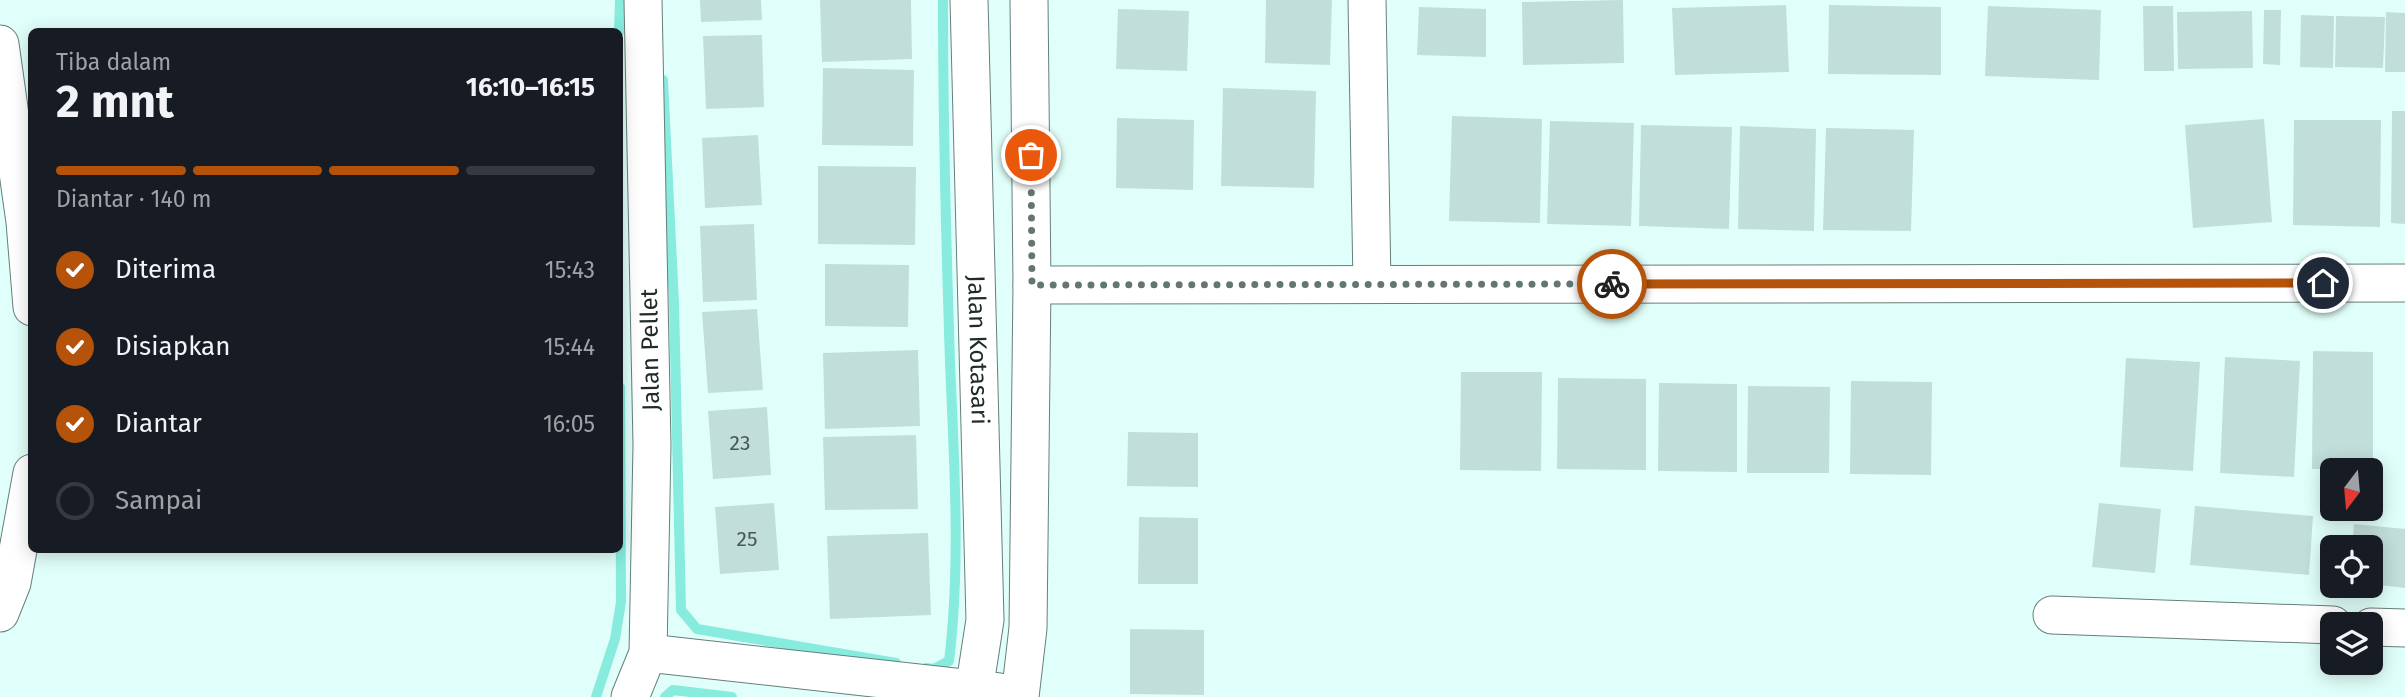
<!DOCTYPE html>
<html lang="id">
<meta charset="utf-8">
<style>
:root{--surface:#171b24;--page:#20242c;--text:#f1f3f6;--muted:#9ea1a6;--line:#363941;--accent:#b45309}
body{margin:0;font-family:"Fira Sans",sans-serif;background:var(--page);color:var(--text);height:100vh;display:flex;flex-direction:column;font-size:26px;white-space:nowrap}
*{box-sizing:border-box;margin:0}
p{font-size:23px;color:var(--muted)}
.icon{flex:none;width:38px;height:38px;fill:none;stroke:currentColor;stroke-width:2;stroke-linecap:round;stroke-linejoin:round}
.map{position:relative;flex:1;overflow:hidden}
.details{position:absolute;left:28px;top:28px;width:595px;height:525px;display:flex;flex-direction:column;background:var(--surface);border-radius:10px;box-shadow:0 4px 18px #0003}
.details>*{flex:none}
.needle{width:46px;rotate:196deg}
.tools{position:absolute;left:2320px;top:458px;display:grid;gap:14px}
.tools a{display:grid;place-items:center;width:63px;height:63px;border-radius:10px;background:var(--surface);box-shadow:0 4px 18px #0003;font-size:35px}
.pin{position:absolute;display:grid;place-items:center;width:60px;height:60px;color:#fff;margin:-30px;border:4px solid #fff;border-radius:50%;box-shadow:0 2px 7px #0007}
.courier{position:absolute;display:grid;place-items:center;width:70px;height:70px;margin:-35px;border:5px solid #b45309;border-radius:50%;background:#fff;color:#222;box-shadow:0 2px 9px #0007}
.head em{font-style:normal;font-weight:700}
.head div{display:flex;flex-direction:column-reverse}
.head{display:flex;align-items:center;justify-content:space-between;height:119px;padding:0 28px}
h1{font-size:46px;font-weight:700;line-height:52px}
.bar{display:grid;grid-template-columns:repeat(4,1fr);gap:10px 7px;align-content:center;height:84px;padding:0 28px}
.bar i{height:9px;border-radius:5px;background:var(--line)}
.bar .on{background:var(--accent)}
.bar p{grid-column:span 4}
ol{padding:0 28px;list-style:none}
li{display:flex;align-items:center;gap:21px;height:77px}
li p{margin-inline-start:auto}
li .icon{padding:7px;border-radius:50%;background:var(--accent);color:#fff;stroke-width:4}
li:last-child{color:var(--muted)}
li i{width:38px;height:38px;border:4px solid var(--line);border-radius:50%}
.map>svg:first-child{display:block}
</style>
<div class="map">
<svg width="2405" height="697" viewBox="0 0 2405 697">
<rect width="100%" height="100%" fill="#e1fffa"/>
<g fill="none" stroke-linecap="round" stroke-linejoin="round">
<!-- stream -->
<path stroke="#87ebde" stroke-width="10" d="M619 32 620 0
M663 80 674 303 681 610 697 629 896 663
M926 668 934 669 949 661C961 562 954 461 950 362 946 241 943 121 943 0
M596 697 615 639 621 602 620 387
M665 697 673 690 732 697"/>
</g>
<!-- building -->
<path fill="#c2deda" d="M700 0H761L762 20 701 22Z
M820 0H911L912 59 822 62Z
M1266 0H1332L1330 65 1265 63Z
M1623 0 1624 63 1523 65 1522 2Z
M1786 5 1789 72 1675 75 1672 8Z
M1829 5 1941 7V75L1828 74Z
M1988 6 2101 10 2099 80 1985 76Z
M2143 6H2173L2174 71H2144Z
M1419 7 1486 9V57L1417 55Z
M1118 9 1189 11 1187 71 1116 69Z
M2264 10H2281L2280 65 2263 64Z
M2252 11 2253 68 2178 69 2177 12Z
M2386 12 2405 13V72H2385Z
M2301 15 2334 16 2333 68 2300 67Z
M2336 16 2385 17 2383 68 2335 67Z
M762 35 764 107 706 109 703 36Z
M823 68 914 70 913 146 822 145Z
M1223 88 1316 91 1314 188 1221 186Z
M2392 111H2405V224L2391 223Z
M1452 116 1542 119 1540 223 1449 221Z
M1117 118 1194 120 1193 190 1116 188Z
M2264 119 2272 222 2193 228 2185 125Z
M2294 120H2381L2380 227 2293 225Z
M1550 121 1634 123 1631 226 1547 224Z
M1641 125 1732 127 1729 229 1639 226Z
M1740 126 1816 129 1814 231 1738 229Z
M1826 128 1914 130 1911 231 1823 230Z
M758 135 762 205 705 208 702 138Z
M818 166 916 167 915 245 818 244Z
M754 224 757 300 703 302 700 226Z
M825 264 909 265 908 327 825 326Z
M757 309 763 390 708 393 702 312Z
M918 350 920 426 825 429 823 353Z
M2313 351 2373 352V470L2312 469Z
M2225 357 2300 361 2294 477 2220 473Z
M2126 358 2200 362 2193 471 2120 467Z
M1461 372H1542L1541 471 1460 470Z
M1558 378 1646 379V470L1557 469Z
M1851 381 1932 382 1931 475 1850 474Z
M1659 383 1737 384V472L1658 471Z
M1748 386 1830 387 1829 473H1747Z
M767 407 771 475 713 479 708 411Z
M1128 432 1198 433V487L1127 486Z
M916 435 918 509 825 510 823 437Z
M774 503 779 570 720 574 715 507Z
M2099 503 2161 509 2155 573 2092 567Z
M2195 506 2313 516 2309 575 2190 565Z
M1139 517 1198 518V584H1138Z
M2354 524 2405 529V588L2371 584V548H2352Z
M928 533 931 615 830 619 827 536Z
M1130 629 1204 630V695L1130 694Z"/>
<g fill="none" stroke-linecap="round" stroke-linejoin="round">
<!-- street casing -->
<g stroke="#657f7b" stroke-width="39">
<g id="street">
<path id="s1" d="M969 0 985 620 973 697"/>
<path d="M1367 0 1372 284"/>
<path d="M0 44 25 222 32 307"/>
<path d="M1032 285 2405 283"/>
<path d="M0 613 12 583 32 473"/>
<path d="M2052 615 2333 625"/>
<path d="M2371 627 2405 628"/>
<path d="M648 653 999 692"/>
<path d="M630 697 648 653 652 445 643 0"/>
<path d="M1020 697 1028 628 1032 285 1029 0"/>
</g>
</g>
<!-- street -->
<use href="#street" stroke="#fff" stroke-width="37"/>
</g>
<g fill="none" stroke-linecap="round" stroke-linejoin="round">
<!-- done -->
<path stroke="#647673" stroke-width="7" stroke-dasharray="0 12.6" d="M1031 155 1032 285 1612 284"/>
<!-- route -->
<path stroke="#b45309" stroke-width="9" d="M1612 284 2323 283"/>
</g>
<g text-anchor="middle" stroke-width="5" stroke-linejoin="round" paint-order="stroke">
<!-- number labels -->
<g font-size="21" fill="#495856">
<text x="740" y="450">23</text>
<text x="747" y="546">25</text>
</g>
<!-- street labels -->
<g font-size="24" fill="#212c2a" stroke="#fff">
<text dy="8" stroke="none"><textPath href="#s1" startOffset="350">Jalan Kotasari</textPath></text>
<text transform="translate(650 350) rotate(-91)" y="8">Jalan Pellet</text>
</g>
</g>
</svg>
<div class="tools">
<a><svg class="needle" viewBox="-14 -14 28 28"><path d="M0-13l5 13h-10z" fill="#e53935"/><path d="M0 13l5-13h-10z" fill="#9ea1a6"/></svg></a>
<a><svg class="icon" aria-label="locate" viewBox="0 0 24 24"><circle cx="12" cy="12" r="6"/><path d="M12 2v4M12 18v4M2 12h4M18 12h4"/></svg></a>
<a><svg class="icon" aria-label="layers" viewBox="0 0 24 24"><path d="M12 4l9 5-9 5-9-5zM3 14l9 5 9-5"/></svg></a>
</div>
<div class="pin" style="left:1031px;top:155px;background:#ea580c"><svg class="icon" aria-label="bag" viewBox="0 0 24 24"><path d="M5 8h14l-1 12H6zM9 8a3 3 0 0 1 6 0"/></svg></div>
<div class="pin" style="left:2323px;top:283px;background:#1f2937"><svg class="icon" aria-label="home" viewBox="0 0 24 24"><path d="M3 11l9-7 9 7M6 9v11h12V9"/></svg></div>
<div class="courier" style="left:1612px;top:284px"><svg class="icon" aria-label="bike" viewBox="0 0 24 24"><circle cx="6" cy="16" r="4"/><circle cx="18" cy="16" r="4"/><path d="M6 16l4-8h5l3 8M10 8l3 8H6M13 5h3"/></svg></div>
<section class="details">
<div class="head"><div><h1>2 mnt</h1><p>Tiba dalam</p></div><em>16:10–16:15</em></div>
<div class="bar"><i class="on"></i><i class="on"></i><i class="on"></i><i></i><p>Diantar · 140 m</p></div>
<ol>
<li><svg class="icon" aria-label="check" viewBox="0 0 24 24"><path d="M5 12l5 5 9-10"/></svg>Diterima<p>15:43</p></li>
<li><svg class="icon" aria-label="check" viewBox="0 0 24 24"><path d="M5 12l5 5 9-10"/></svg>Disiapkan<p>15:44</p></li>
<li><svg class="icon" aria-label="check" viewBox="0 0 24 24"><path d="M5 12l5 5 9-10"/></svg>Diantar<p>16:05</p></li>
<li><i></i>Sampai</li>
</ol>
</section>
</div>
